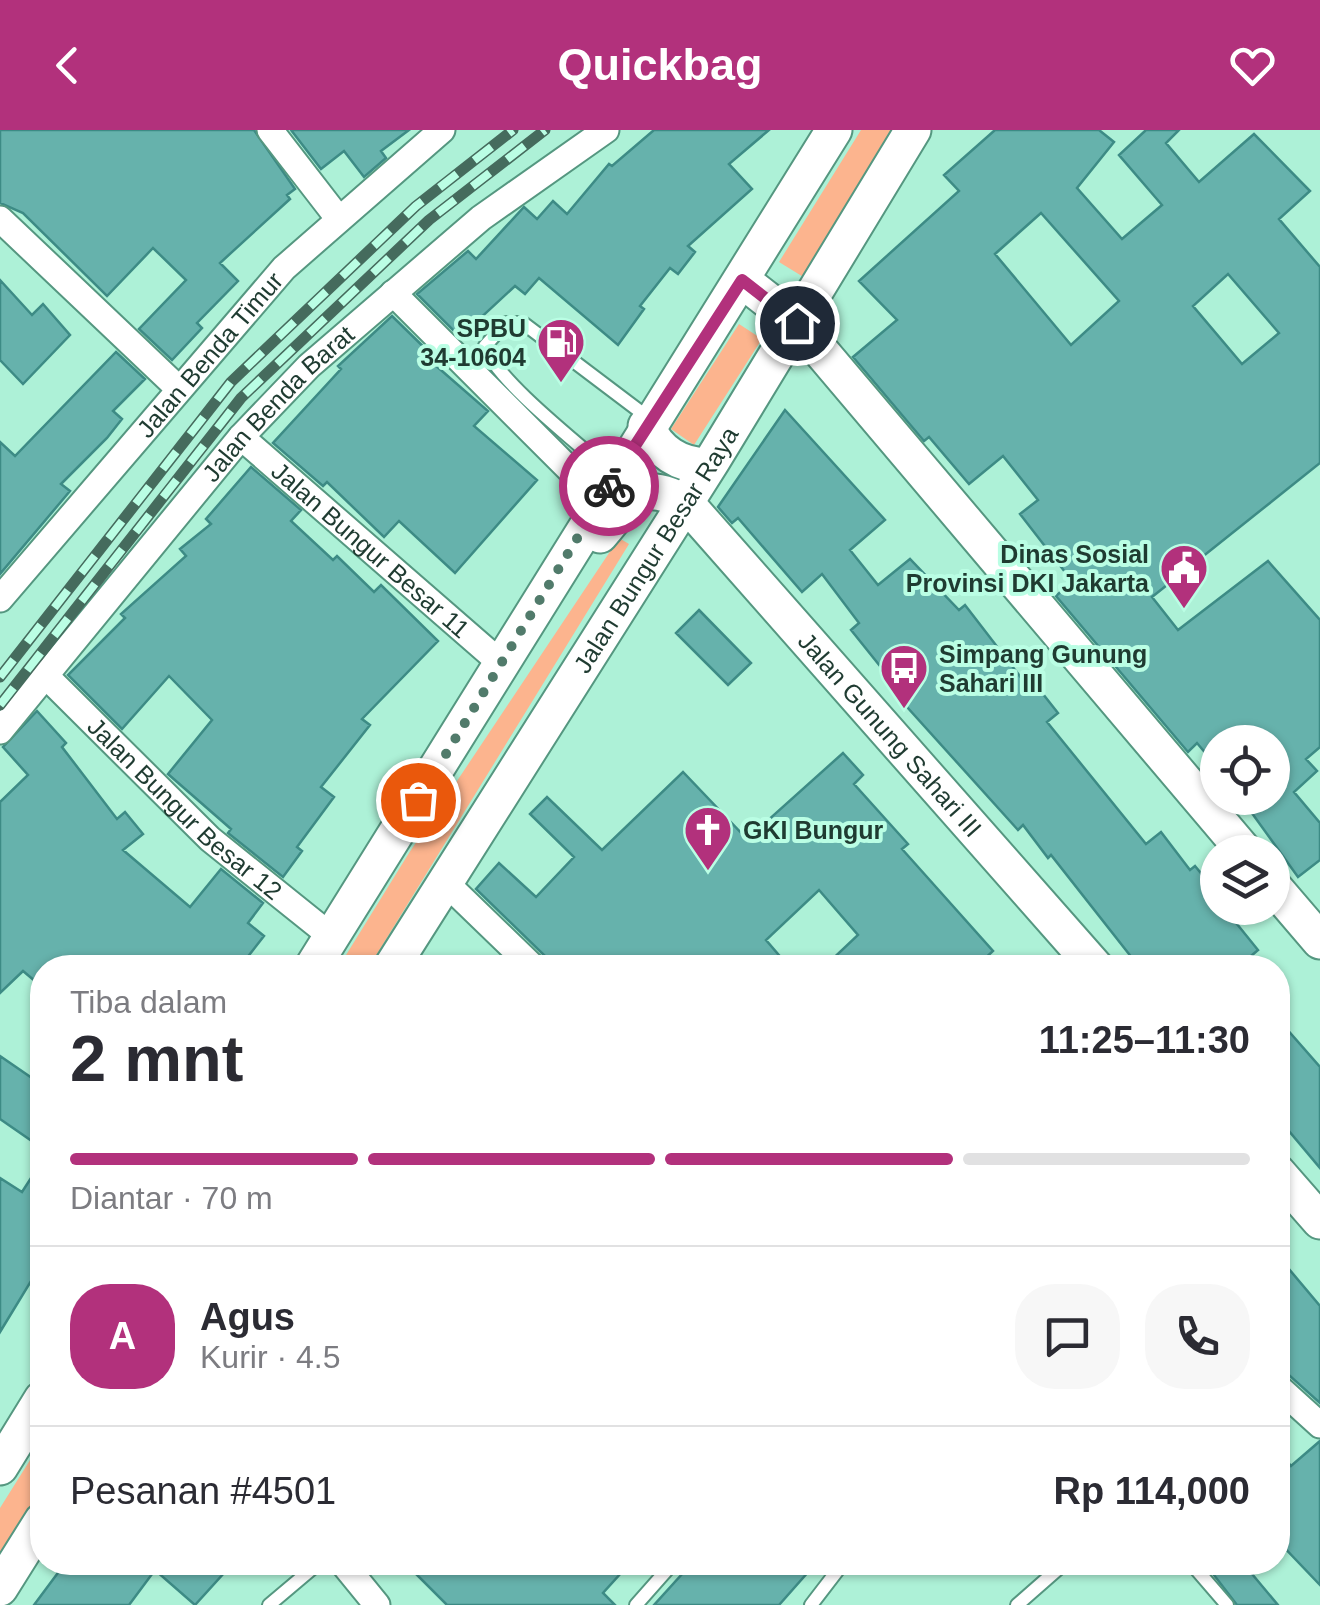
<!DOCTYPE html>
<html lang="id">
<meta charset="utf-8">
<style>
:root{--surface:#fff;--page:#f7f7f7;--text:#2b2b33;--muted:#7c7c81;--line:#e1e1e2;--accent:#b2317c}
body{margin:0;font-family:Arial,sans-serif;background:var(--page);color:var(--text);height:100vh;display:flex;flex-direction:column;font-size:38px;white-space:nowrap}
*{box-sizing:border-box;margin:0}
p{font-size:32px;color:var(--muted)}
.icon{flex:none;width:55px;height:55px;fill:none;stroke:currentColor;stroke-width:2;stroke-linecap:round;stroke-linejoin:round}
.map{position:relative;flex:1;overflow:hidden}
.panel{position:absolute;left:30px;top:825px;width:1260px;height:620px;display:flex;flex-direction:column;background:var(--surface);border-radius:40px;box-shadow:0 2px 8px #0004}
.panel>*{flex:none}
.buttons{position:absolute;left:1200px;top:595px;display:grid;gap:20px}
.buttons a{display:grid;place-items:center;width:90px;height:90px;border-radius:50%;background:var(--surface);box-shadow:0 2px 8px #0004;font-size:50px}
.pin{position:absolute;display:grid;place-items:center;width:85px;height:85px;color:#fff;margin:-42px;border:5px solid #fff;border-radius:50%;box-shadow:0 2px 10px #0007}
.courier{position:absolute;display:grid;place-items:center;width:100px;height:100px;margin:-50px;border:8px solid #b2317c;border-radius:50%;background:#fff;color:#222;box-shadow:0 2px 12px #0007}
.overview em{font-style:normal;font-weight:800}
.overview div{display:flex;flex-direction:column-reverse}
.overview{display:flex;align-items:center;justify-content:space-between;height:170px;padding:0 40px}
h1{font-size:65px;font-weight:800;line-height:75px}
.bar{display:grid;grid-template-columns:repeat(4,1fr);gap:15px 10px;align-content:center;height:120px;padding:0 40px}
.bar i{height:12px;border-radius:8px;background:var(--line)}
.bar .selected{background:var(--accent)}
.bar p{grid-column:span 4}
.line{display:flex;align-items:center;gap:25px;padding:0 40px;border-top:2px solid var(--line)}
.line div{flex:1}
.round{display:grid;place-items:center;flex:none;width:105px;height:105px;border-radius:40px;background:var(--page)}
header{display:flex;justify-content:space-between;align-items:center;height:130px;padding:0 40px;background:var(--accent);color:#fff;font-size:45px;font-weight:800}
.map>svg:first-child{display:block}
</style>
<header><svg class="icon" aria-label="back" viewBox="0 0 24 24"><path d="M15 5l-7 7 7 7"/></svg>Quickbag<svg class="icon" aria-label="heart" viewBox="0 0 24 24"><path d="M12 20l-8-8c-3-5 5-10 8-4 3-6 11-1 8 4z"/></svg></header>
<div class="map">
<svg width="1320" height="1475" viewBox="0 0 1320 1475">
<rect width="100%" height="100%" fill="#adf1d7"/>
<!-- green -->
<path fill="#fcb48e" d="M861 0H894L805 148 779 132Z
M739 194 762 209 694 315 671 299Z
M619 408 629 414 369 837 338 838 409 723Z
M42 1311V1360L0 1428V1378Z"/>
<!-- building -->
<path fill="#66b2ac" stroke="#3d8b85" stroke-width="2.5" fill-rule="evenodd" d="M0 0H254L295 59 287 65 290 69 220 133 238 151 197 193 202 198 172 230 139 199 186 150 153 118 107 166 23 83 0 73Z
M291 0H409L381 21 386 28 364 47 344 21 321 39Z
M654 0H769L729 34 752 59 688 116 695 122 678 144 670 138 640 176 644 179 618 215 539 148 525 164 515 156 460 207 417 164 468 121 476 129 524 77 537 89 553 71 567 84 609 34 612 36Z
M995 0H1099L1114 12 1077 58 1122 109 1162 75 1119 25 1146 0H1179L1166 13 1199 52 1254 4 1310 61 1279 89 1320 137V333L1152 467 1178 500 1268 431 1320 490V617L1306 629 1317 641 1294 662 1320 693V730L1298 747 1241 668H1272V612H1218V638L1197 613 1188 622 1056 466 1072 451 1020 384 1038 370 1003 326 969 354 929 307 924 311 853 227 897 190 859 151 959 61 944 45ZM1041 83 1119 171 1071 215 995 124ZM1228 144 1279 203 1242 234 1193 176Z
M0 150 32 185 43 174 70 205 23 254 0 230Z
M392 186 437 230 434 234 488 281 474 296 537 350 455 443 399 391 384 407 327 352 323 356 273 313 341 239 338 236Z
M116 222 145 249 113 281 122 289 107 308 61 354 70 361 0 444V312L15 326Z
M785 280 885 390 850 420 878 455 910 429 959 480 965 475 1029 558 1035 554 1058 583 1047 592 1146 714 1161 702 1190 740 1195 736 1218 764V778H1224L1258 820 1237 838H1140L1051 725 1048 728 1023 695 1018 700 907 577 897 564 900 561 851 500 859 493 822 444 802 462 738 388 732 393 718 377Z
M251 337 301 380 291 391 333 430 337 426 374 462 381 455 438 511 362 589 370 595 321 657 334 667 297 717 302 721 283 747 228 703 231 699 168 644 212 590 169 546 122 599 68 545 125 488 121 484 186 426 180 419 211 394 206 389Z
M699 480 751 533 728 555 676 503Z
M37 581 66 613 62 617 117 689 125 682 143 704 123 720 190 777 221 739 263 773 248 793 264 806 239 838H42V857L23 841 0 863V672L28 645 3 617Z
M843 623 863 645 854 654 908 714 902 719 993 821 975 838H823L858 805 819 760 766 810 790 838H550L545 826 476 759 499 733 536 767 574 727 530 684 547 667 602 720 683 642 747 709Z
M1278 889 1320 937V1038L1278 988Z
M0 926 42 955V1018L0 989Z
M42 1031V1133L0 1202V1048L22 1062Z
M1278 1126 1320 1176V1273L1289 1245 1278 1241Z
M1320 1311V1455L1278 1411V1320L1291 1336Z
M66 1432H234L195 1475 155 1440 129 1475H34Z
M404 1432H631L603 1463 615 1475H447Z
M693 1432H817L779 1475H654Z
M1204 1432H1242L1278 1475H1237Z"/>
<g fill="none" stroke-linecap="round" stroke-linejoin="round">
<!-- lane casing -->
<g stroke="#559780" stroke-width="16">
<path id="lane" d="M615 346C585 319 495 250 485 216L506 193H523L650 289
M1190 1432 1227 1475
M269 1475 320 1432
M636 1475 674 1432
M811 1475 844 1432
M1017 1475 1066 1432"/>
</g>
<!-- street casing -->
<g stroke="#559780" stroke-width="29">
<g id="street">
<path d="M270 0 338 88"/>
<path d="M0 89 179 259"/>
<path d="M393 163 600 370"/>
<path id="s1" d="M241 307 503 535"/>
<path id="s2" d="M0 469 284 138 442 0"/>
<path id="s3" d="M44 544 210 709 332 807"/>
<path id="s4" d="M0 601 241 307 309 236 481 88 606 0"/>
<path d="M445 752 534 838"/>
<path d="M1278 1257 1320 1295"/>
<path d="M342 1432 377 1475"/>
</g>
</g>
<!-- secondary casing -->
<g stroke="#559780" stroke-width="39">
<g id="secondary">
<path d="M742 150 797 193 1245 722"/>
<path d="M646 296C659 322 678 335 707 336"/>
<path id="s5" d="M600 405C630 371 635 347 685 372L1096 838"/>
<path d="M1272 755 1320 811"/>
<path d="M312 838 834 0"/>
<path id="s6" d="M391 838 712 331 913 0"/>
<path d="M1278 1043 1320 1091"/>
<path d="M0 1337 42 1269"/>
<path d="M0 1458 42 1391"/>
</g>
</g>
<!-- lane -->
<use href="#lane" stroke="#fff" stroke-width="12"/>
<!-- street -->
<use href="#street" stroke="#fff" stroke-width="25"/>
<!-- secondary -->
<use href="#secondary" stroke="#fff" stroke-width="35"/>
<!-- rail casing -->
<g stroke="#456b5d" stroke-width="11">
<path id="rail" d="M0 547 231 252 416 76 513 0
M0 575 241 268 429 90 545 0"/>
</g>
<!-- rail -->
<use href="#rail" stroke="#bafee4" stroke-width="8" stroke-dasharray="22" stroke-linecap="butt"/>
</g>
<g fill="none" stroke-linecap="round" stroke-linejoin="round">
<!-- done -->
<path stroke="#517b6b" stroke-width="10" stroke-dasharray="0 18" d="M418 670 609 356"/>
<!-- route -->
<path stroke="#b2317c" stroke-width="12" d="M609 356 742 150 797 193"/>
</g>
<!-- icons -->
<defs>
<g id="fuel-pin" transform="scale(2.5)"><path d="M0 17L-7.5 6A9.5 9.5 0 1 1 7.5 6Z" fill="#b2317c" stroke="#bafee4"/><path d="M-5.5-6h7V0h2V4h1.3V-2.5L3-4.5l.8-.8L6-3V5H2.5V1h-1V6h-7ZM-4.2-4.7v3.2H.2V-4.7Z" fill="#fff"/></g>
<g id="civic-pin" transform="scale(2.5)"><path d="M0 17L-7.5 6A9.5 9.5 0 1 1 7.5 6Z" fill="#b2317c" stroke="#bafee4"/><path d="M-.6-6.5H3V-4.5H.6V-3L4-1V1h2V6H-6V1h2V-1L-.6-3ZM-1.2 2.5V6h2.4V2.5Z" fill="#fff"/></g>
<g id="bus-pin" transform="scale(2.5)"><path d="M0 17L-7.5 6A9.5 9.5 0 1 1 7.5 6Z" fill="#b2317c" stroke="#bafee4"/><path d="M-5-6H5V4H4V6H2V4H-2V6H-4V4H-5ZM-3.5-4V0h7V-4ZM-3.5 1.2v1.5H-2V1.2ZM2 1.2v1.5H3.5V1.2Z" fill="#fff"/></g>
<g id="church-pin" transform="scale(2.5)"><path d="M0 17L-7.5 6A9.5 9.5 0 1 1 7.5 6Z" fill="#b2317c" stroke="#bafee4"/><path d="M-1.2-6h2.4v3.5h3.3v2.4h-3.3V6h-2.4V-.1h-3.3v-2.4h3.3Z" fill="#fff"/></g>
</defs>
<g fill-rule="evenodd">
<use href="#fuel-pin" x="561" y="212"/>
<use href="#civic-pin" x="1184" y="438"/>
<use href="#bus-pin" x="904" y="538"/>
<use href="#church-pin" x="708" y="700"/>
</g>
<g text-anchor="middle" stroke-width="8" stroke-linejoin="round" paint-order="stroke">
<!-- poi labels -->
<g font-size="25" font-weight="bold" fill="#1f3b31" stroke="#bafee4" text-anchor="end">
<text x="526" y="207">SPBU<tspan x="526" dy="29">34-10604</tspan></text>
<text x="1149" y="433">Dinas Sosial<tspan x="1149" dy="29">Provinsi DKI Jakarta</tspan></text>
<text x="939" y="533" text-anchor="start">Simpang Gunung<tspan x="939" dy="29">Sahari III</tspan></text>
<text x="743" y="709" text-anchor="start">GKI Bungur</text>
</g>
<!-- street labels -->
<g font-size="25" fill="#1f3b31" stroke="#bafee4">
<text dy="9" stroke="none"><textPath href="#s2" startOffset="322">Jalan Benda Timur</textPath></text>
<text dy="9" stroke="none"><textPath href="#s4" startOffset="430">Jalan Benda Barat</textPath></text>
<text dy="9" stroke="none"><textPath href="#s6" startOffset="495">Jalan Bungur Besar Raya</textPath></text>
<text dy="9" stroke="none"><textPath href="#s1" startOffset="172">Jalan Bungur Besar 11</textPath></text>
<text dy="9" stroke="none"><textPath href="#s5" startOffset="415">Jalan Gunung Sahari III</textPath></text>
<text dy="9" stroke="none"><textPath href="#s3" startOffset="195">Jalan Bungur Besar 12</textPath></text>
</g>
</g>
</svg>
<div class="buttons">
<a><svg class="icon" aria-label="locate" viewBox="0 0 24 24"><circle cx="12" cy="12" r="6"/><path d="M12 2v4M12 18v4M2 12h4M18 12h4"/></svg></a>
<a><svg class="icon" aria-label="layers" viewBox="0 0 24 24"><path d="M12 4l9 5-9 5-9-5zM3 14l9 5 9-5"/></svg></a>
</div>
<div class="pin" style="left:418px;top:670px;background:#ea580c"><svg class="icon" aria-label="bag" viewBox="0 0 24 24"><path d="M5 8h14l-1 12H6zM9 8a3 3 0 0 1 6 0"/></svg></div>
<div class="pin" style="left:797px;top:193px;background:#1f2937"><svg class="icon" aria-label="home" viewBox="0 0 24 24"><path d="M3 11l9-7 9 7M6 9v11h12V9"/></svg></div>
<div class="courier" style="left:609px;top:356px"><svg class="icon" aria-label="bike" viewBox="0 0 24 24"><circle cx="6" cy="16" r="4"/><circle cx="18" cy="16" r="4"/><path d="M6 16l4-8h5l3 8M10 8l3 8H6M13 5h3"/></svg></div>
<section class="panel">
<div class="overview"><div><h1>2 mnt</h1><p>Tiba dalam</p></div><em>11:25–11:30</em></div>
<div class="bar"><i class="selected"></i><i class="selected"></i><i class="selected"></i><i></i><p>Diantar · 70 m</p></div>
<div class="line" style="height:180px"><b class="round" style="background:var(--accent);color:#fff">A</b><div><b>Agus</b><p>Kurir · 4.5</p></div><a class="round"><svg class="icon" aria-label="chat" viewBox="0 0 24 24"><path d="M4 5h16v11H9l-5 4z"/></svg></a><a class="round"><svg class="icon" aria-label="phone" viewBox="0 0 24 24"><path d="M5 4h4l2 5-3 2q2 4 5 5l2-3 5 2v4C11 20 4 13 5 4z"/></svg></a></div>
<div class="line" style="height:130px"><div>Pesanan #4501</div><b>Rp 114,000</b></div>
</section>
</div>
